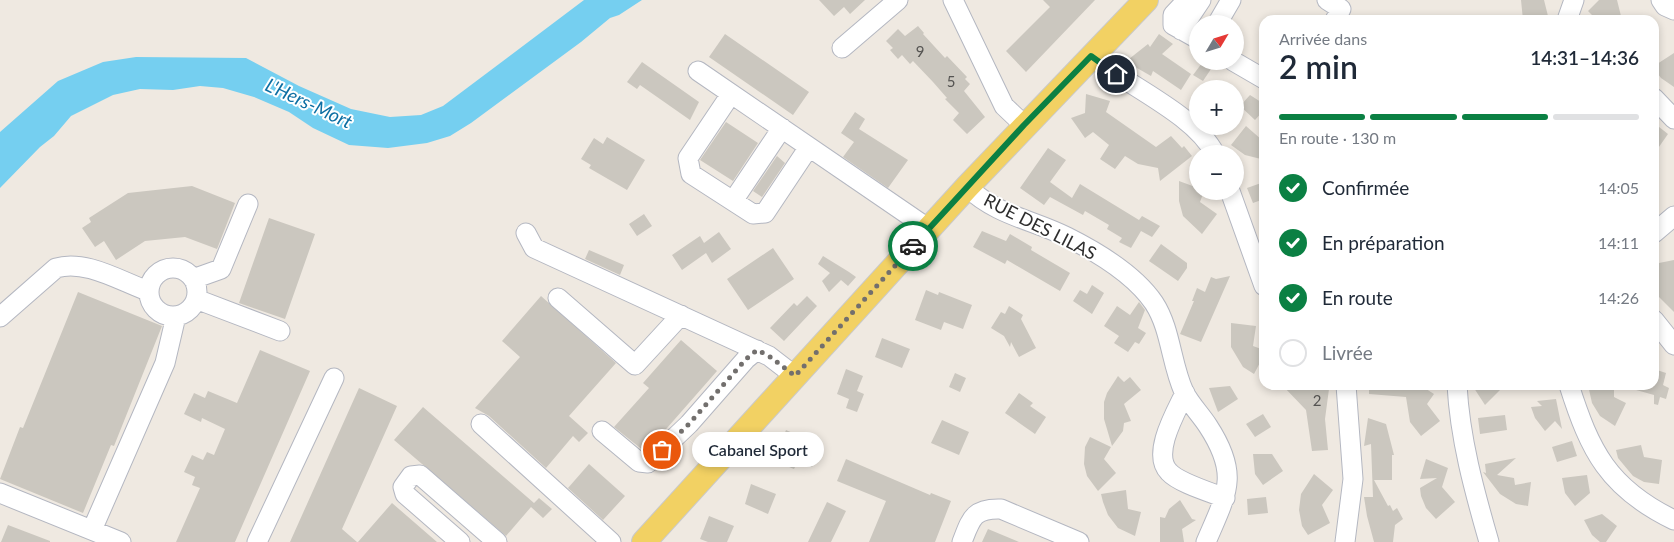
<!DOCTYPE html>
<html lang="fr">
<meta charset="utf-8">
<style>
:root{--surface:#fff;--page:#f2f2f3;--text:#1f2937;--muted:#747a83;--line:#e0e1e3;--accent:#0b8043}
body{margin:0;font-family:Lato,sans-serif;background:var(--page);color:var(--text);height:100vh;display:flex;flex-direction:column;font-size:19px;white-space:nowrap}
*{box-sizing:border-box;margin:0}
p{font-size:16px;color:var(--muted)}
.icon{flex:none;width:28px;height:28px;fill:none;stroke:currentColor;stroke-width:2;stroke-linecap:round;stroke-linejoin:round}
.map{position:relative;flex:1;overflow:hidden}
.details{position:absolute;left:1259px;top:15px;width:400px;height:375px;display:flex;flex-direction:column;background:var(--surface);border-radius:15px;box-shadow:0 2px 8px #0003}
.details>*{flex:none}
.needle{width:32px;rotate:52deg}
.tools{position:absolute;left:1189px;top:15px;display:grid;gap:10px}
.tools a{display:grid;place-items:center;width:55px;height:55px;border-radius:50%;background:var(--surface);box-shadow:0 2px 8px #0003;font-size:25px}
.pin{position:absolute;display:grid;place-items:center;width:42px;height:42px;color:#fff;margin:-21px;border:2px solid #fff;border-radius:50%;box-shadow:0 1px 5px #0007}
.courier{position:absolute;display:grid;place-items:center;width:50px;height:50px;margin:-25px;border:4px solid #0b8043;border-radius:50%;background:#fff;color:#222;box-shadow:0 1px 6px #0007}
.bubble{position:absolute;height:35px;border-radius:18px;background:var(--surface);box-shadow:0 2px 8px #0003;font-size:16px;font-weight:600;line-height:35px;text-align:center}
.overview em{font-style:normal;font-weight:600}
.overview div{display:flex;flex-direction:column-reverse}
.overview{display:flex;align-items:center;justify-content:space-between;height:85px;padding:0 20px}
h1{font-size:32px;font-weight:600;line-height:38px}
.bar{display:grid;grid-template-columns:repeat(4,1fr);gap:8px 5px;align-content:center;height:60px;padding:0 20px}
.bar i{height:6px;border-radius:4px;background:var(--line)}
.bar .active{background:var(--accent)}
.bar p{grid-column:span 4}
ol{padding:0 20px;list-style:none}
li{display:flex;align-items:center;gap:15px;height:55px}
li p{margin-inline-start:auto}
li .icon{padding:5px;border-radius:50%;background:var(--accent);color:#fff;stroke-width:4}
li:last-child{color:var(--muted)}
li i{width:28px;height:28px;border:2px solid var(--line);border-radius:50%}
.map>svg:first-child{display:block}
</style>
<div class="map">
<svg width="1674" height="542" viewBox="0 0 1674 542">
<rect width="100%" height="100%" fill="#efe9e1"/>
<!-- water -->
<path fill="#75cff0" d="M584 0H642L619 15 610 18 581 42 471 123 450 136 427 143 388 148 349 145 313 128 289 112 254 97 223 88 200 86 173 90 140 89 113 95 71 116 54 136 40 147 0 188V132L58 81 103 62 136 57 246 58 299 86 351 109 390 117 421 115 443 106Z"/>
<!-- building -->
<path fill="#cbc7bf" d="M819 0H865L850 14 844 7 834 16Z
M1043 0H1095L1026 72 1006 51 1050 7Z
M1521 0H1544L1548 16 1523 20Z
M1599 0H1617L1622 20H1597L1588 11Z
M918 26 924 33 919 38 923 34 945 58 947 56 967 77 965 79 970 84 964 91 985 117 967 134 953 120 959 113 945 99 947 98 933 82 913 61 910 64 902 55 898 59 890 50 893 48 886 41 898 29 905 36Z
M725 34 809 92 793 115 709 57Z
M1159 34 1173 44 1162 54 1191 74 1181 90 1153 71 1151 76 1137 68 1129 59 1148 44 1150 47Z
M1674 53V87L1661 78 1654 69V66Z
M642 62 699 102 690 120 640 85 637 89 627 82Z
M1202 63 1211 69 1203 81 1193 75Z
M1086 94 1110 101 1106 112 1156 147 1171 136 1182 148 1184 146 1192 156 1160 181 1158 168 1138 164 1125 156 1115 169 1100 159 1109 145 1093 132 1085 138 1071 118 1085 113Z
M1250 95 1264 104V110L1255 120 1240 106Z
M855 112 865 119 859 129 908 160 888 188 843 157 854 142 841 133Z
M726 122 758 143 733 181 700 160Z
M1654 123 1668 134 1654 154Z
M1246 126 1262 140 1261 159 1245 155 1231 145Z
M607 137 645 160 627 190 589 168 591 165 581 159 594 138 603 144Z
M1048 148 1066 160 1050 182 1072 198 1080 184 1139 220 1142 216 1160 226 1152 237 1141 231 1131 248 1119 242 1122 238 1107 229 1109 225 1085 211 1083 215 1050 197 1044 205 1020 188Z
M777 156 785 163 762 197 753 191Z
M1179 181 1198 188V191H1204L1200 202 1217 214 1202 234 1183 216 1179 201Z
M1264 182V199L1253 203 1247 188Z
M192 186 235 203 217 249 185 237 145 241 116 260 104 241 95 247 82 228 91 222 89 218 128 193Z
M644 214 652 226 637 236 629 224Z
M269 218 315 234 285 319 239 303Z
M982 231 1006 241 1010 234 1032 247 1031 250 1070 273 1060 291 1007 260 1005 264 973 247Z
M719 232 731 249 712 263 706 253 682 270 672 255 700 236 704 243Z
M1161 244 1187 263V268L1178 281 1149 261Z
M773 248 794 279 748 310 727 279Z
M589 250 624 265 620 275 585 259Z
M823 256 849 272 856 277 848 286 841 280 829 292 822 281 830 273 818 264Z
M1674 260V312L1654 292V264Z
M1230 276 1201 342 1180 334 1194 301H1192L1197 288 1205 292 1211 277 1216 279Z
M1092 285 1104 293 1092 314 1073 301 1080 290 1087 294Z
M926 290 938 295 939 292 972 305 963 329 944 322 941 330 915 320Z
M78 292 162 326 114 446 111 445 83 513 0 479 20 427 23 428Z
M541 296 616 363 569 416 588 433 579 442 573 436 546 468 489 416 475 408 520 357 502 341Z
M807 296 817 306 784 341 770 328 794 303 797 306Z
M1139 302 1145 310 1138 328 1146 333 1139 344 1135 342 1128 352 1114 343 1119 336 1104 326 1117 306 1130 315Z
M1009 306 1023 315 1021 319 1036 348 1019 357 1011 342 1010 347 1004 336 991 328 1001 312 1005 314Z
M1231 323 1256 326 1253 346 1264 350V355L1254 374 1243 367 1231 347Z
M882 338 910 349 902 368 875 357Z
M681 340 717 371 660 436 644 451 614 427 649 388 643 383Z
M260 350 310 371 235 542H176L200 488 192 485 195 477 184 472 192 455 203 460 207 452 214 455 225 429 202 418 201 422 184 414 194 393 205 398 208 391 237 403Z
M846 369 863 376 857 391 864 394 857 412 846 408 849 399 837 394Z
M1654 369 1666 373 1663 385 1669 388 1666 399 1660 397 1658 405 1654 404V395L1629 388 1630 385H1654Z
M955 373 966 378 960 392 949 387Z
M1118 376 1124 382 1130 377 1141 390 1124 404 1131 421 1124 423 1123 431 1112 446 1104 419V402L1107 393Z
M1282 385H1322L1320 388 1329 389 1325 419 1328 450 1312 451 1306 410Z
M1369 385H1420L1434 394 1427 404 1440 421 1421 436 1410 422 1406 397 1369 394Z
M1472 385H1505L1485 405Z
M1588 385H1614V397L1626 403 1615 426 1600 416 1592 403Z
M1230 386 1238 399 1218 412 1209 388Z
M359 388 397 406 342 529 357 542H290Z
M1019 393 1033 403 1030 406 1046 417 1035 434 1005 413Z
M1556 399 1562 429 1555 421 1545 431 1535 418 1531 407 1542 406 1537 401Z
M423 407 534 503 539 498 552 509 543 518 531 507 506 536 394 440Z
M1263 414 1271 427 1255 437 1246 424Z
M1505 415 1507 430 1480 434 1478 418Z
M1368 418 1386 424 1394 455H1392V480H1374L1388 506 1390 505 1393 511 1397 508 1403 519 1395 525 1393 542H1374L1367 516 1364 497H1373L1371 444 1364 446Z
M942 420 969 432 959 455 931 443Z
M786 430 821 446 812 467 798 461 794 469 777 462 779 457 776 455Z
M1090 437 1111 447 1104 459 1116 473 1098 491 1087 476 1084 464 1085 447Z
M1572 441 1577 456 1557 462 1552 447Z
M1641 445 1644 457 1662 460 1659 484 1644 482 1633 476 1618 458 1616 450Z
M1253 454H1272L1283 471 1263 485 1255 474Z
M1516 458 1497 475 1514 478 1515 485 1531 482 1528 506 1516 504 1500 494 1483 472 1486 473 1485 464Z
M846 459 930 495 931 493 951 501 935 542H869L886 501 837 481Z
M1426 459 1448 468 1442 487 1455 502 1436 519 1426 508 1421 496 1420 488 1437 478 1420 479Z
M589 464 625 496 603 520 568 488Z
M1314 474 1333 490 1322 505 1330 523 1308 535 1302 526 1299 510 1301 494Z
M1587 475 1590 493 1575 506 1565 493 1562 478Z
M751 484 776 494 768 514 745 504Z
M1126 490 1128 509 1141 512 1135 536 1118 528 1108 515 1103 502 1101 494Z
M1266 497 1268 513 1248 515 1247 499Z
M1180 500 1192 519 1196 520 1182 529 1184 542H1160V517L1165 518 1169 509Z
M827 502 846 511 831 542H808Z
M392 503 437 542H358Z
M1602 514 1617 526 1606 542H1600L1592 535 1584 520Z
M709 516 734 526 727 542H708L700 539Z
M8 525 50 541V542H1Z
M988 529 1019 542H982Z"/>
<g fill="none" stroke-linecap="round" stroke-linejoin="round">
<!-- minor casing -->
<g stroke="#b4b7c1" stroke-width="21">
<path id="minor" d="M953 0 1004 106 1024 125
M1187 0 1173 15V25L1198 39
M1327 0 1341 9 1335 20
M1661 0 1665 6 1674 10
M1567 20 1574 0
M1217 24 1231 0
M1181 30 1201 0
M842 48 898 0
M1091 56C1126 85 1195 114 1215 154
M1233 61 1264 79
M698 71 929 229
M731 94 688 158 691 174 753 214 765 213 809 147
M1654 98 1674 119
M967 187C998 216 1031 219 1067 237 1097 252 1135 275 1154 303 1171 329 1171 364 1184 392 1190 404 1201 415 1208 426 1240 475 1227 493 1206 542
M1230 191 1264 286
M733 201 782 128
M526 233 534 248 769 356 795 376
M1654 233 1674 216
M149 292a24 24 0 1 1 48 0a24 24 0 1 1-48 0Z
M193 279 221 269 248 204
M558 298 635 365 681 315
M196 299 280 331
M0 317 56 268C85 259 120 281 148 291
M1654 320 1674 345
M1457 385C1460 439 1474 490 1489 542
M1569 385C1590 451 1608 488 1674 520
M1185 393C1176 412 1151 454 1169 472 1179 483 1210 492 1225 498
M481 424 611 542
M602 431 639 462 648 463 689 424 746 359 757 350
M0 493 121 542
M92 530 165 363 176 316
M257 542 334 378
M460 542 405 494 403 487 411 476 420 475 497 542
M962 542C971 519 973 508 1001 509L1079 542
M1345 542 1353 479 1346 385"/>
</g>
<!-- major casing -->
<g stroke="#c9c9c9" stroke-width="26">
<path id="major" d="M644 542 967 187 1146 0"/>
</g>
<!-- minor -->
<use href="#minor" stroke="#fff" stroke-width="19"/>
<!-- major -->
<use href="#major" stroke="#f2d163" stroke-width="24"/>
</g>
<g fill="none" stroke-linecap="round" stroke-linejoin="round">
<!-- done -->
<path stroke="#726f6d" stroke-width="5" stroke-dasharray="0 9" d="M662 450 689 424 746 359 757 350 769 356 795 376 913 246"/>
<!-- route -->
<path stroke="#0b8043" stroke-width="6" d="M913 246 1024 125 1091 56 1116 74"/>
</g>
<g text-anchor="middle" stroke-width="4" stroke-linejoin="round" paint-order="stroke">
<!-- number labels -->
<g font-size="15" fill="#555452">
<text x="920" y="57">9</text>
<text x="951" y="87">5</text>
<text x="1317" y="406">2</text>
</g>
<!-- street labels -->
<g font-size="18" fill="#2e2e2e" stroke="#fff">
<text transform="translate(1040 227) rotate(27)" y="6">RUE DES LILAS</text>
</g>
<!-- water labels -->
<g font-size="19" font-style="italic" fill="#0d6fa3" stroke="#fff">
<text transform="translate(309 103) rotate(25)" y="7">L'Hers-Mort</text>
</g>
</g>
</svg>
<div class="tools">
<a><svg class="needle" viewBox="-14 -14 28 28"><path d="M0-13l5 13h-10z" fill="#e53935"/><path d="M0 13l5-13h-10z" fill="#747a83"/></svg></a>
<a>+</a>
<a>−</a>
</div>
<div class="pin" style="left:662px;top:450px;background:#ea580c"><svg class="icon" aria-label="bag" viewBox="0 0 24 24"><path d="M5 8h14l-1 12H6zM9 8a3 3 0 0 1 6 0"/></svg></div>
<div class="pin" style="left:1116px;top:74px;background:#1f2937"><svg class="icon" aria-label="home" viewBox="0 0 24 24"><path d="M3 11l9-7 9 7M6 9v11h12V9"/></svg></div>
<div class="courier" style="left:913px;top:246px"><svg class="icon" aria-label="car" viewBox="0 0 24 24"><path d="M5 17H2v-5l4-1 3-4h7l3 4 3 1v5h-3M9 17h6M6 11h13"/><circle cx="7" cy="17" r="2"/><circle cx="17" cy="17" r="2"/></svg></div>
<div class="bubble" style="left:692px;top:432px;width:132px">Cabanel Sport</div>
<section class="details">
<div class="overview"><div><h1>2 min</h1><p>Arrivée dans</p></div><em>14:31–14:36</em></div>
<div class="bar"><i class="active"></i><i class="active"></i><i class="active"></i><i></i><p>En route · 130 m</p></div>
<ol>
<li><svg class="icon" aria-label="check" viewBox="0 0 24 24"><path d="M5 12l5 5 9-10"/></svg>Confirmée<p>14:05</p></li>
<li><svg class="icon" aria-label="check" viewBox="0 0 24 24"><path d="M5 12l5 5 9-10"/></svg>En préparation<p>14:11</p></li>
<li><svg class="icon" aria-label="check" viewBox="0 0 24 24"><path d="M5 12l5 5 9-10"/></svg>En route<p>14:26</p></li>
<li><i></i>Livrée</li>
</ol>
</section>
</div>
